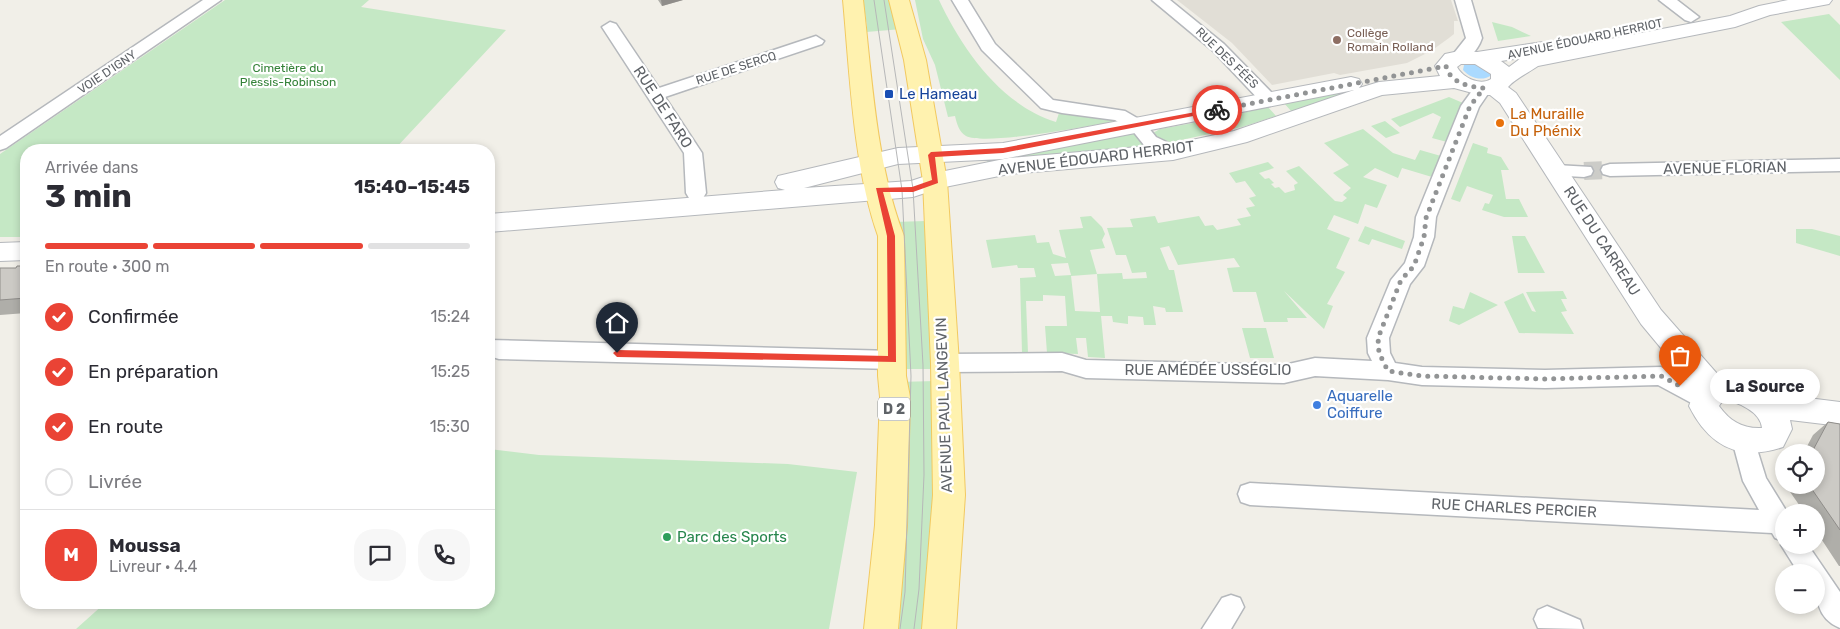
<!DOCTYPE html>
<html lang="fr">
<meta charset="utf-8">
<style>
:root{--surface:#fff;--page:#f7f7f7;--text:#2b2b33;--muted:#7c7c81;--line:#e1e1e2;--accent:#ea4335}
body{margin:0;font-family:Rubik,sans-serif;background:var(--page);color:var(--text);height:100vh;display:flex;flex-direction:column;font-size:19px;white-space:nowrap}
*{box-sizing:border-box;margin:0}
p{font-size:16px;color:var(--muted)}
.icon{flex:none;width:28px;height:28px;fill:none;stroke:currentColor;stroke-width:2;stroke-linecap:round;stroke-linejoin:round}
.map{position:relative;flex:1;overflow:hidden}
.sheet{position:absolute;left:20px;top:144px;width:475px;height:465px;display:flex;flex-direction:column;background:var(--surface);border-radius:20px;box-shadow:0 2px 8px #0003}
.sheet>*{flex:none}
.tools{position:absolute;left:1775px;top:444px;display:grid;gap:10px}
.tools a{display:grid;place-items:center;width:50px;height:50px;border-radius:50%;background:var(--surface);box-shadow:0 2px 8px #0003;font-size:25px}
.pin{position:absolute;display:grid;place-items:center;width:42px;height:42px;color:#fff;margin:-51px -21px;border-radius:50% 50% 50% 0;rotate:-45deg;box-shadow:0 0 5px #0007}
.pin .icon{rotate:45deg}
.courier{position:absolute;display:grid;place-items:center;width:50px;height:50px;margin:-25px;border:4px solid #ea4335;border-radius:50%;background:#fff;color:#222;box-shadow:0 1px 6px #0007}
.bubble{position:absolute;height:35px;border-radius:18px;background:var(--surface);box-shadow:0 2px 8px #0003;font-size:16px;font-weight:700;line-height:35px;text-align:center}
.summary em{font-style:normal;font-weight:700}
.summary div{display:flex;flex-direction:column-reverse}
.summary{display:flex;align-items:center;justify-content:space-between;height:85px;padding:0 25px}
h1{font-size:32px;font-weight:700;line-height:38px}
.bar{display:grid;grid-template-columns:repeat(4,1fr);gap:8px 5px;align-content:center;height:60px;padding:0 25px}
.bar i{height:6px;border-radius:4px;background:var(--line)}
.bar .current{background:var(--accent)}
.bar p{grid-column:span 4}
.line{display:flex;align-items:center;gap:12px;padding:0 25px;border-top:1px solid var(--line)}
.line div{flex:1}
.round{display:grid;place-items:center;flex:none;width:52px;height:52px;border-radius:20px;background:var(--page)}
ol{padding:0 25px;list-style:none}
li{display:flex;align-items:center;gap:15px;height:55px}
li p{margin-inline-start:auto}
li .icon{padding:5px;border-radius:50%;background:var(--accent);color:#fff;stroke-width:4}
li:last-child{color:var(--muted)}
li i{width:28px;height:28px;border:2px solid var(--line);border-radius:50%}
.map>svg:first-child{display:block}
</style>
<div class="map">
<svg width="1840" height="629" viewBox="0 0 1840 629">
<rect width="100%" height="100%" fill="#f1efe8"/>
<!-- education -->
<path fill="#e1ded6" d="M1177 0H1451L1458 21H1454V34L1449 38 1431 51 1407 63 1340 75 1334 73 1272 85 1232 43Z"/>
<!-- green -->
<path fill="#c5e8c5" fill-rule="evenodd" d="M225 0H369L361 7 506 30 394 150H26V237H0V154Z
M863 0H895L902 29 866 32 867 26Z
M915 0H939C962 49 1001 105 1056 122L1059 113 1106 116 1113 122C1086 126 986 146 966 136 959 132 957 124 955 116L948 117 935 65 923 39Z
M1829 14 1840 25V80L1781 22Z
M1492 22 1512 27 1531 36 1498 41Z
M1348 90 1352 91 1292 112 1283 102Z
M1449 97 1463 103 1447 142 1432 138 1441 117 1433 113 1400 127 1391 119Z
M1267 106 1276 116 1242 127 1167 143 1156 139 1153 133 1160 129 1232 116Z
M1385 121 1400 133 1386 138 1371 126Z
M1363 129 1393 153 1415 160 1420 150 1441 156 1432 177 1402 168 1398 178 1375 168 1363 177 1387 185 1377 208 1365 204 1358 224 1334 215 1327 229 1350 238 1336 268 1345 272 1327 304 1333 306 1324 329 1284 291 1307 318H1287L1288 322H1264L1256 292H1233L1227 268 1240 267 1234 258 1178 265 1169 246 1160 248 1169 270H1174L1183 312H1166L1165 308 1153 306 1156 325H1144L1143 317 1128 316V324L1113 322 1112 316H1101L1105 358 1088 357 1086 338H1076L1078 354 1047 353 1045 326H1067L1065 296 1043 295V301H1026L1028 353H1022L1020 278 1036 277 1034 268H1018L1017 265 992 268 986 240 1035 235 1037 243 1049 242 1053 254 1066 258 1059 230 1083 228 1080 217 1091 216 1102 227 1105 234 1102 240 1105 248 1090 250 1097 274 1122 273 1123 279 1147 278 1146 272 1132 273 1126 255H1116L1107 228 1133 227 1130 219 1155 216 1158 223 1199 216 1205 226 1213 225 1217 230 1241 225 1237 219 1251 216 1246 208 1255 206 1249 198 1256 196 1245 181 1236 183 1229 173 1268 162 1274 168 1259 173 1265 179 1269 178 1274 183 1271 184 1275 188 1279 187 1285 193 1295 190 1294 185 1298 183 1286 171 1299 166 1335 201 1342 202 1347 198 1343 195 1351 188 1333 173 1349 165 1324 143ZM1068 263 1071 275 1055 276 1051 264ZM1097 274 1100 312 1075 311 1071 276Z
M1133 132 1146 146 988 164 986 158Z
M1473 143 1488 148 1487 153 1501 157 1509 170H1501L1506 199H1519L1528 217H1504L1482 210 1485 203 1489 204 1493 195 1467 186 1460 202 1451 199Z
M926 221 936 369H898L892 222Z
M1365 226 1405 241 1402 249 1372 239 1369 245 1358 241Z
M1796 229H1812L1840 236V256L1796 243Z
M1512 236H1525L1545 273H1518Z
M1563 291 1567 299H1561L1567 311 1561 312 1574 334 1519 333 1504 302 1523 293 1532 311 1536 312 1526 292Z
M1470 292 1498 305 1459 325 1449 321 1453 306 1464 309Z
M1242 328H1266L1274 358H1250Z
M936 381 930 629H888L897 382Z
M489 449 539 455 788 464 857 472 829 629H76L105 603 489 602Z"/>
<!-- water -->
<path fill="#aadaff" d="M1476 63 1491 70 1492 75C1482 82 1470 78 1463 70L1464 65Z"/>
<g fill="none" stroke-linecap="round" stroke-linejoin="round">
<!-- minor-tunnel -->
<path stroke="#ccccc8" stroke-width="18" stroke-dasharray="18 9" stroke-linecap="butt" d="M1584 171 1610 170"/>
<!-- minor casing -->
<g stroke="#b5b8bc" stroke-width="3">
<path id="minor" d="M203 0H221L6 148 0 150V136Z
M952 0H968L995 44 1053 100 1125 111 1144 122 1156 137 1179 148 1182 152 1179 156H1167L1144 145 1132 130 1115 120 1062 113 1041 108 982 50Z
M1152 0H1170L1224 44 1274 95 1277 99 1274 103H1262L1212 50Z
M1455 0H1471L1482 38C1478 50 1467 64 1453 61L1451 57 1466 38Z
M1659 0H1677L1699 17 1691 22 1685 20Z
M610 22 616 24 659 88 810 38 816 36 824 41 822 44 665 97 702 153 706 193 703 198 696 199 689 198 686 193 684 153 602 27Z
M1483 83 1489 84 1492 88 1479 107 1436 217 1434 237 1424 266 1410 284 1389 338 1390 353 1395 363 1422 367 1545 370 1661 367 1713 392 1716 399 1713 406 1705 408 1697 406 1658 385 1545 388 1422 385 1388 380 1315 376 1284 383 1086 378 1062 371 945 372 937 369 934 363 937 357 945 354 1062 353 1086 360 1284 365 1315 358 1372 361 1368 353 1367 338 1391 280 1405 263 1414 237 1416 217 1461 106 1477 84Z
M1840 159V171L1610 176 1603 174 1601 170 1603 166 1610 164Z
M1556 165 1591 167 1593 171 1591 175 1584 177 1549 175 1547 171 1549 167Z
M489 340 893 351 901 354 904 360 901 366 893 369 499 359 489 356Z
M1744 430 1752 433 1766 478 1787 512H1784V545H1808L1840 592V628C1815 618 1816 595 1816 572H1798L1781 545 1783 541 1775 538 1772 533 1250 505 1241 502 1238 494 1241 486 1250 483 1759 510 1743 481 1732 440 1736 433Z
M1231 595 1240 598 1244 607 1231 629H1202L1222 598Z
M1547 606 1580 620 1583 629 1538 628 1534 619 1538 610Z"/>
</g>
<!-- tertiary casing -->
<g stroke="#b5b8bc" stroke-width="2">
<path id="tertiary" d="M1788 0H1832L1829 4 1770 15 1735 27 1538 66C1528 73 1516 78 1508 87L1516 93 1661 310 1720 377 1743 380 1769 393 1840 402V426L1790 420 1792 429 1783 447C1739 462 1709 446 1689 406L1695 389 1641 324 1500 103 1490 95H1480L1454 88 1382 95 1247 142 1173 160 1009 174 940 188 913 197 489 232V214L785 190 778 188 775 182 778 176 898 148 1003 143 1351 77 1359 79 1362 84 1359 88 1379 82 1440 76 1435 66 1445 54 1459 51 1477 52 1543 42 1551 43 1554 48 1552 50 1730 16 1759 6ZM1521 58 1509 67 1501 61ZM1461 64H1475L1491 74V79C1480 86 1463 78 1457 67ZM1354 90 1234 131 1173 144 1009 158 935 173 911 181 804 188 898 164 1003 159ZM1723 400C1737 401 1761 412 1762 428 1742 429 1730 421 1719 406Z
M26 242V260L0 261V243Z"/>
</g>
<!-- primary casing -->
<g stroke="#f2c960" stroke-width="2">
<path id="primary" d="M843 0H863C872 77 876 164 904 236L906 376 910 397 907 525 898 629H864L875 525 880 397 878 376V236C853 165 850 75 843 0Z
M889 0H909L926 60 947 181 959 363 965 495 956 629H922L933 495 931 363 923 181 904 60Z"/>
</g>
<!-- minor -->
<use href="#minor" fill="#fff" fill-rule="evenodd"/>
<!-- tertiary -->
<use href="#tertiary" fill="#fff" fill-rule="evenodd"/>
<!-- primary -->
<use href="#primary" fill="#fff2af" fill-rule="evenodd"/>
<!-- tram -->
<path stroke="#b6b7b8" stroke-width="1" d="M874 0 902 190 911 376 905 592 900 629
M884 0 913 189 923 365 924 475 919 589 914 629"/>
</g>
<!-- wall -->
<path fill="#afaea9" d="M658 0H683L662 6Z
M26 266V313L0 315V268H16Z
M1828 422 1840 424V566H1839L1816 531V512H1804L1786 486 1787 485H1816V452H1804L1813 435Z"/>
<!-- shaded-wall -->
<path fill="#8f8d8a" d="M661 0H683L662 6Z"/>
<!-- building -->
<path fill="#cccac5" stroke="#8f8d8a" d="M17 266H26V298L0 300V268H16Z
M1828 422 1840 424V530L1809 485H1816V452H1812Z"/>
<!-- route -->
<path fill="#ea4335" d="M1217 108 1219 111 1003 153 935 157 938 183 913 192H883L895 236 896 362 617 357 613 353 617 350 888 356 887 236 876 188 912 187 932 180 928 155 931 152 1003 148Z"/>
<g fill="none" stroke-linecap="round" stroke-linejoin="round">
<!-- done -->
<path stroke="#929495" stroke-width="5" stroke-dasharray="0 9" d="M1217 110 1446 66C1449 82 1469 87 1484 88L1470 106 1426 218 1424 237 1414 266 1401 280 1378 338 1379 353 1388 371 1422 376 1545 379 1661 376 1680 386"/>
</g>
<!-- markers -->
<circle fill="#8d6e63" stroke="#fff" stroke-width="2" cx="1337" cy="40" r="5"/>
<rect fill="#1a4fb4" stroke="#fff" stroke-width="2" x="884" y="89" width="10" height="10" rx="2.5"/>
<circle fill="#e8710a" stroke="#fff" stroke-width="2" cx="1500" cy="123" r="5"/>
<circle fill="#3f7fe0" stroke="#fff" stroke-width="2" cx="1317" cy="405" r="5"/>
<circle fill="#2e9e5b" stroke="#fff" stroke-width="2" cx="667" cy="537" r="5"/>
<g text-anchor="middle" stroke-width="4.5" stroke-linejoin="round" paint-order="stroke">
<!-- far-education labels -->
<g font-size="12" fill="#785e54" stroke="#fff" text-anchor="start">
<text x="1347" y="37">Collège<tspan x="1347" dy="14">Romain Rolland</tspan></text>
</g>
<!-- far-street labels -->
<g font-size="12" fill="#5f6368" stroke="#fff">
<text transform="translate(1585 39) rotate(-12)" y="4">AVENUE ÉDOUARD HERRIOT</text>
<text transform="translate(1227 58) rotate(44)" y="4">RUE DES FÉES</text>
<text transform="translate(736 68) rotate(-18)" y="4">RUE DE SERCQ</text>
<text transform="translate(107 72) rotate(-34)" y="4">VOIE D'IGNY</text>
</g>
<!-- far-park labels -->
<g font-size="12" fill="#348238" stroke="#fff">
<text x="288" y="72">Cimetière du<tspan x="288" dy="14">Plessis-Robinson</tspan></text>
</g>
<!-- shield labels -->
<rect fill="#fff" stroke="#8f9295" stroke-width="1" x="878" y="397.5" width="32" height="23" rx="4"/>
<g font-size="14" font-weight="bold" fill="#5f6368">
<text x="894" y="414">D 2</text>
</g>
<!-- transit labels -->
<g font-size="15" fill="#164399" stroke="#fff" text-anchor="start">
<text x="899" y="99">Le Hameau</text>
</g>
<!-- street labels -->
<g font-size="15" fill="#5f6368" stroke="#fff">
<text transform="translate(663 107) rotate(57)" y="5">RUE DE FARO</text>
<text transform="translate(1096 158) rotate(-7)" y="5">AVENUE ÉDOUARD HERRIOT</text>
<text transform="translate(1725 168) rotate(-1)" y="5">AVENUE FLORIAN</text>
<text transform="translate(1602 241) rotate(57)" y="5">RUE DU CARREAU</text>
<text x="1208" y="375">RUE AMÉDÉE USSÉGLIO</text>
<text transform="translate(944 405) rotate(-92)" y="5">AVENUE PAUL LANGEVIN</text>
<text transform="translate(1514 508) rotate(3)" y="5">RUE CHARLES PERCIER</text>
</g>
<!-- food labels -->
<g font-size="15" fill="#c56008" stroke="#fff" text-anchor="start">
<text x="1510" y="119">La Muraille<tspan x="1510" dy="17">Du Phénix</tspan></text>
</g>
<!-- shop labels -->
<g font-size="15" fill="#366cbe" stroke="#fff" text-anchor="start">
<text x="1327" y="401">Aquarelle<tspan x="1327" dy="17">Coiffure</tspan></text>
</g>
<!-- leisure labels -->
<g font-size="15" fill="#27864d" stroke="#fff" text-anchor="start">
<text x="677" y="542">Parc des Sports</text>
</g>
</g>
</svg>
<div class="tools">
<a><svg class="icon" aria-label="locate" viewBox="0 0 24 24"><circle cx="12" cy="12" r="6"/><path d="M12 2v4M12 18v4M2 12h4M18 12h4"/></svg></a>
<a>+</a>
<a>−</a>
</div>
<div class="pin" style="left:1680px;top:386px;background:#ea580c"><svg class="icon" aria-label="bag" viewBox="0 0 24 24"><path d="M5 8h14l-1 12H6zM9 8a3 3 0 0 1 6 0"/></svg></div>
<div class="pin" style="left:617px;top:353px;background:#1f2937"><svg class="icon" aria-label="home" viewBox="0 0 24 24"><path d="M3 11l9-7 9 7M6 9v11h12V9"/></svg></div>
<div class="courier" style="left:1217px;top:110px"><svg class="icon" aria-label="bike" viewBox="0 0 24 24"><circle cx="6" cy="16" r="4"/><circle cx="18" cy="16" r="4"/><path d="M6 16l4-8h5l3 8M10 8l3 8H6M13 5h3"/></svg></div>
<div class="bubble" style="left:1710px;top:369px;width:110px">La Source</div>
<section class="sheet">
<div class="summary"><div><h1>3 min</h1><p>Arrivée dans</p></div><em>15:40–15:45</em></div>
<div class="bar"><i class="current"></i><i class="current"></i><i class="current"></i><i></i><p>En route · 300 m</p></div>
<ol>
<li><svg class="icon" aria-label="check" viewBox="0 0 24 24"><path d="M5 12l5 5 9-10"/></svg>Confirmée<p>15:24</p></li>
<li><svg class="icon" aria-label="check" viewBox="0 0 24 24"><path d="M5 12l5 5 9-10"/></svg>En préparation<p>15:25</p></li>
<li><svg class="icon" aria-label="check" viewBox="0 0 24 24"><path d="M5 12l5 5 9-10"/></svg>En route<p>15:30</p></li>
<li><i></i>Livrée</li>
</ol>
<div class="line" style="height:90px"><b class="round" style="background:var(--accent);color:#fff">M</b><div><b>Moussa</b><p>Livreur · 4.4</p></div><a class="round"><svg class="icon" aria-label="chat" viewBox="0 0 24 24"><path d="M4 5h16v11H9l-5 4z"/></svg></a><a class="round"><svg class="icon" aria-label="phone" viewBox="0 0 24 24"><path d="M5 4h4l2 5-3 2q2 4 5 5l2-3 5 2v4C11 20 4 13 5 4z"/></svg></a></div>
</section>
</div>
